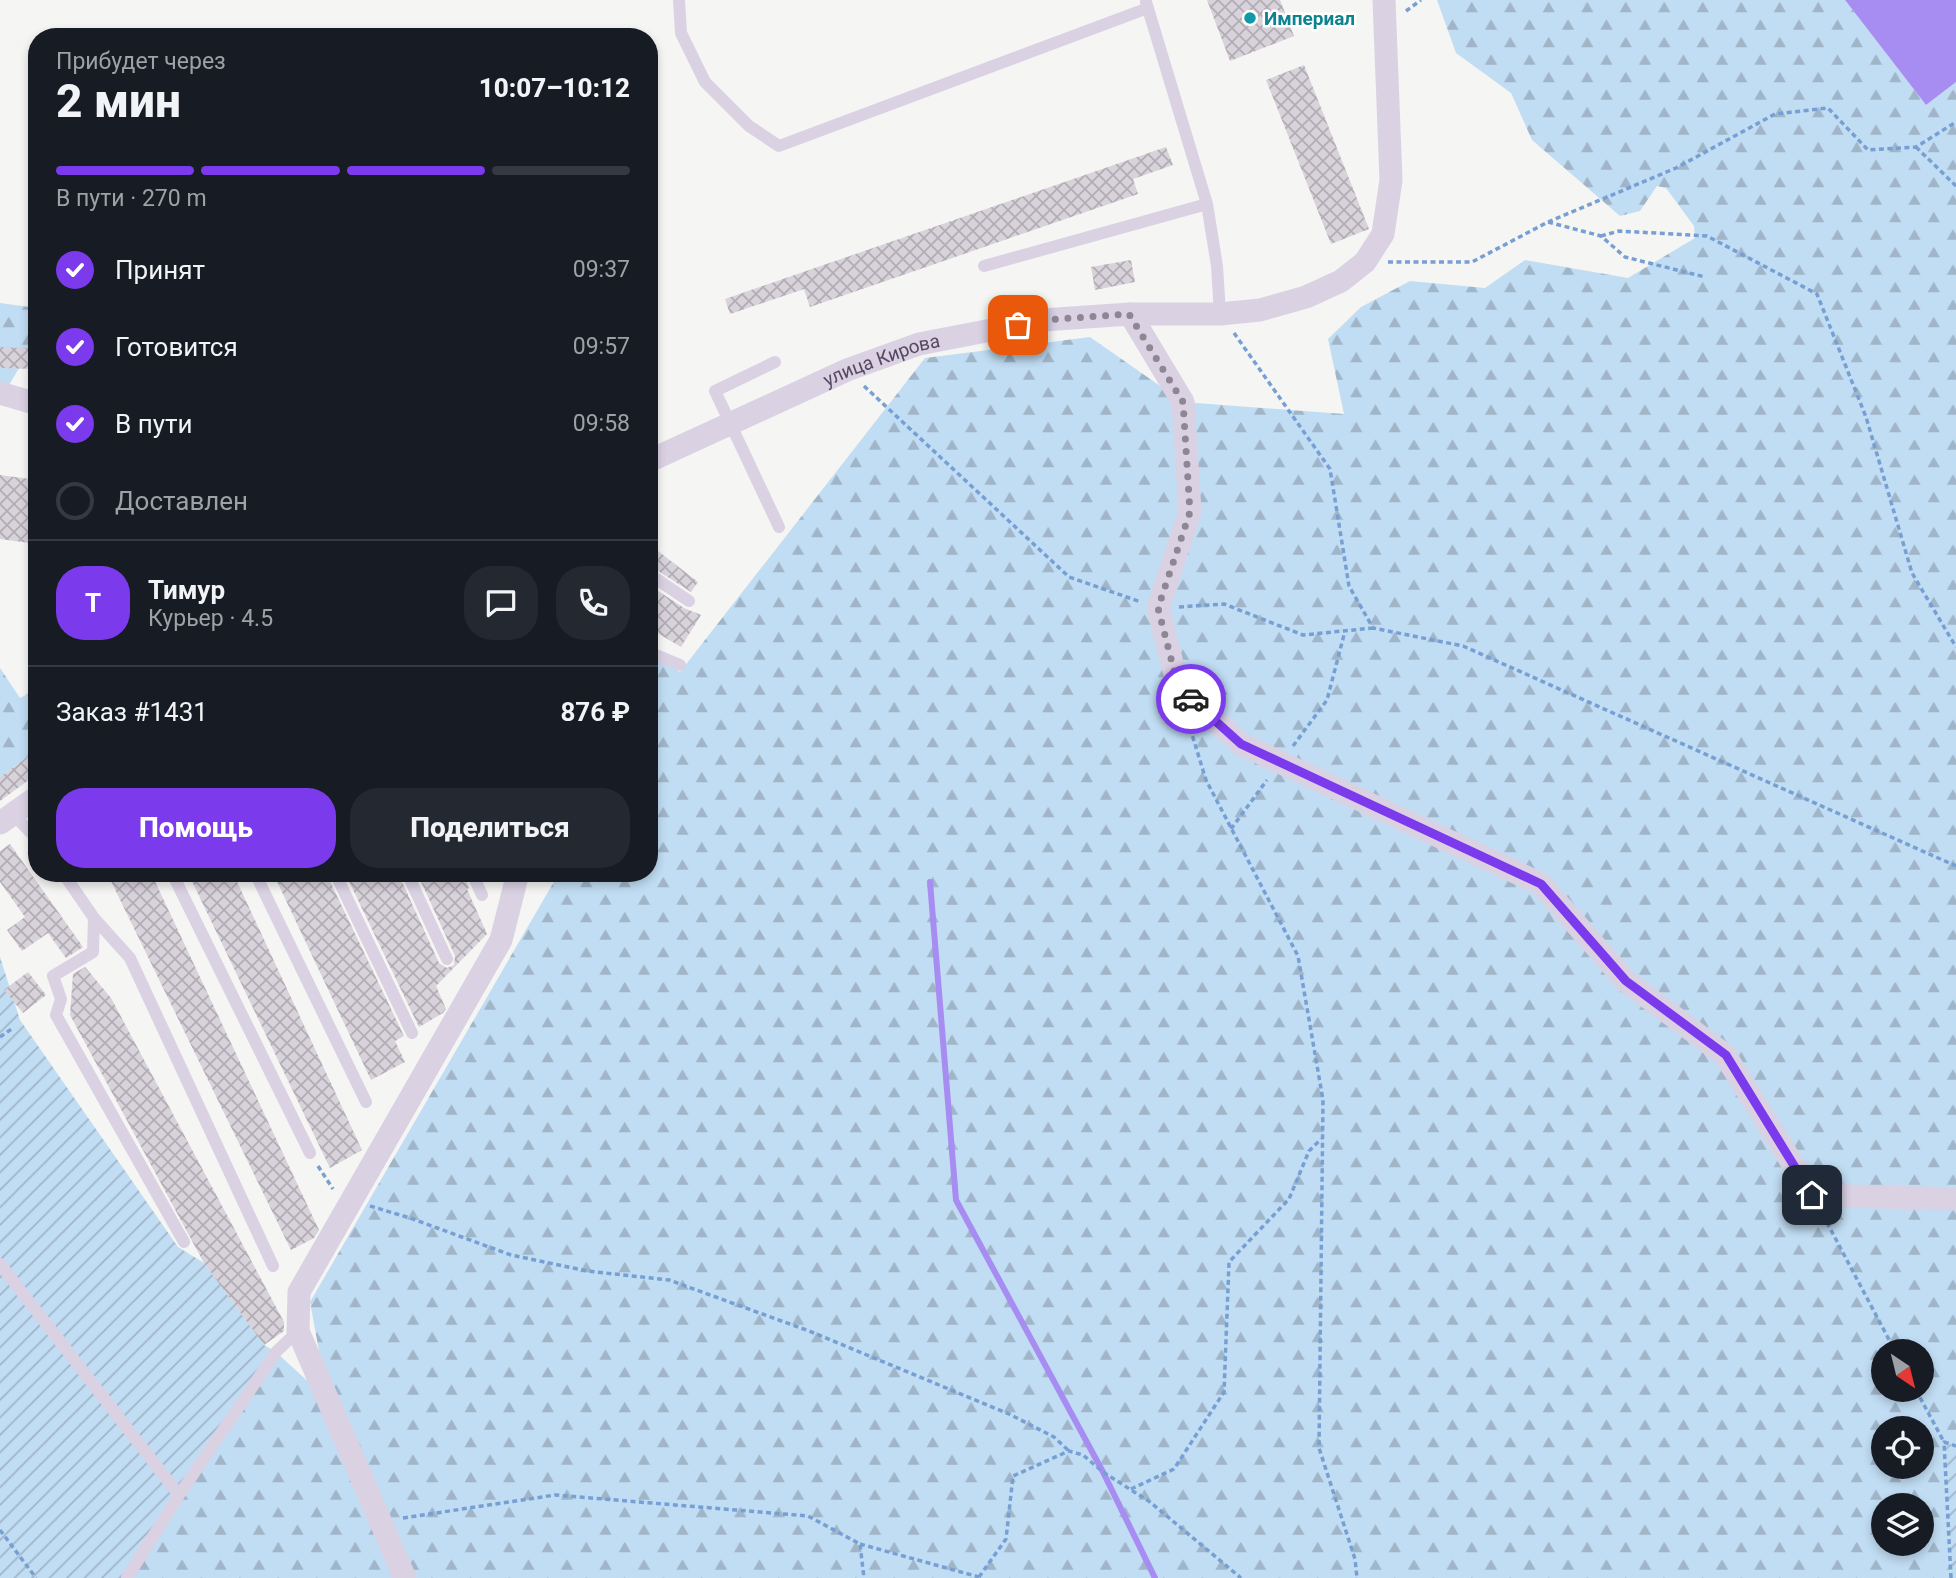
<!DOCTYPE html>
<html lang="ru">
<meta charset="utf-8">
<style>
:root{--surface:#171b24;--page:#242831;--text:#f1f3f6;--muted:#9ea1a6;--line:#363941;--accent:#7c3aed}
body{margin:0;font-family:Roboto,sans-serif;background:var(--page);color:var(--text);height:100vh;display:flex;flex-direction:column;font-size:26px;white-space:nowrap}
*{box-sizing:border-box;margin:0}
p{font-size:23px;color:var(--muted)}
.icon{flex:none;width:38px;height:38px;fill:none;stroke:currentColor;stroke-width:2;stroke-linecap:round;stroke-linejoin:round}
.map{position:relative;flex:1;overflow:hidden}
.panel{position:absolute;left:28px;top:28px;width:630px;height:854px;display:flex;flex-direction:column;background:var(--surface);border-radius:28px;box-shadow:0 4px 10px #0003}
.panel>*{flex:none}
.needle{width:46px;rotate:145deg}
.fabs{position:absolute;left:1871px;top:1339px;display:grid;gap:14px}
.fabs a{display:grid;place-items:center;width:63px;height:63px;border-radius:50%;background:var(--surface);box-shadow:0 4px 10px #0003;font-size:35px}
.pin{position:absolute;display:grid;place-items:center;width:60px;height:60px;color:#fff;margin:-30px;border-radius:14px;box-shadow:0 4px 10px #0006}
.courier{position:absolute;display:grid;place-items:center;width:70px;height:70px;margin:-35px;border:5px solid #7c3aed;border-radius:50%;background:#fff;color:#222;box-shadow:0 2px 9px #0007}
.overview em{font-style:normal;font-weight:800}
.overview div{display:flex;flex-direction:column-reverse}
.overview{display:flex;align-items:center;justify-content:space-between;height:119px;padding:0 28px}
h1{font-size:46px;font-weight:800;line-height:52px}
.bar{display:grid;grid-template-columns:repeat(4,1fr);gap:10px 7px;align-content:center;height:84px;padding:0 28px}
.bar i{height:9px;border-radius:5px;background:var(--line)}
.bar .active{background:var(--accent)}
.bar p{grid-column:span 4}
.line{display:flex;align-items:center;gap:18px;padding:0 28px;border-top:2px solid var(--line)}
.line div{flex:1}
.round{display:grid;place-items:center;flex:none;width:74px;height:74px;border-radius:28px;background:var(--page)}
ol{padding:0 28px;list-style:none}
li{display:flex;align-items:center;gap:21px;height:77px}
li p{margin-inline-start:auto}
li .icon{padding:7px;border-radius:50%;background:var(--accent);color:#fff;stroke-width:4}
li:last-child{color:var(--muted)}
li i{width:38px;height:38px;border:4px solid var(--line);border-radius:50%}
.primary-button{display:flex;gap:14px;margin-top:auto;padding:14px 28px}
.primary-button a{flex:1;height:80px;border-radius:28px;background:var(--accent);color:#fff;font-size:28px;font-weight:800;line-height:80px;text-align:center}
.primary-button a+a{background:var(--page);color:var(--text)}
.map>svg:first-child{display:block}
</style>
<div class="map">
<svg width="1956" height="1578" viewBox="0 0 1956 1578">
<defs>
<pattern id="forest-firs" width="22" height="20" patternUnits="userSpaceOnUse" patternTransform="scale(1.75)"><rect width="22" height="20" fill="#c1ddf3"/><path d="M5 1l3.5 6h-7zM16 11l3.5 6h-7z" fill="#a0b5c8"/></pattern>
<pattern id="garden-furrows" width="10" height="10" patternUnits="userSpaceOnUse" patternTransform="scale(1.75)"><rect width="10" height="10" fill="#c1ddf3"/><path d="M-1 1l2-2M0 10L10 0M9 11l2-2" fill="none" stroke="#a0b5c8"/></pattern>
<pattern id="building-cross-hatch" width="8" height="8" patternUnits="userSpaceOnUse" patternTransform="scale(1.75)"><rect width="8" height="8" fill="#d8d2da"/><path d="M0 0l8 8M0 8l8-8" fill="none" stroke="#b2acb4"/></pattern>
</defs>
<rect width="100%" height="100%" fill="#f5f5f3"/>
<!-- forest -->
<path fill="url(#forest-firs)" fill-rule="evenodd" d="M1437 0H1845L1926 105 1956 82V1446L1944 1443 1951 1578H127L276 1352 328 1400 310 1302 559 873H649V673L659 659 680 672 925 358 1090 337 1183 402 1344 414 1328 339 1361 307 1410 281 1485 288 1525 260 1628 278 1695 238 1694 226 1666 188 1657 186 1640 211 1620 216 1532 140 1511 93 1456 53ZM1883 1351H1922V1390H1883ZM1883 1428H1922V1466H1883ZM1883 1505H1922V1544H1883Z
M0 303 37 308V338L0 400Z
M0 668 20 698 37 689V750L0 777Z"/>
<!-- garden -->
<path fill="url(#garden-furrows)" d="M0 957 20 1020 178 1247 204 1263 264 1345 276 1352 127 1578H0Z
M1944 1442 1956 1446V1578H1951Z"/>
<!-- water -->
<path fill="#a78cf2" d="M1845 0H1956V82L1926 105Z"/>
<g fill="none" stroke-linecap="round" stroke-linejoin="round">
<!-- stream -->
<path stroke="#a78cf2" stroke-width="6" d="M930 882 956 1200 1103 1472 1155 1578"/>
</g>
<!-- building -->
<path fill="url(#building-cross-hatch)" d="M1207 0H1280L1294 36 1230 61Z
M1304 65 1369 229 1331 244 1266 80Z
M1166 147 1173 165 1133 179 1138 194 810 307 804 289 730 314 725 299Z
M1131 260 1135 282 1095 290 1091 267Z
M0 347 37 349V369L0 368Z
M0 475 37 480V544L0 539Z
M649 544 698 582 691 592 649 565Z
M649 585 684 608 701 615 681 647 649 628Z
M37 750V774L0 801V777Z
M10 844 83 947 66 958 48 933 22 951 7 930 25 917 0 882V851Z
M107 873H151L319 1230 314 1238 291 1250Z
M188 873H233L362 1150 330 1168Z
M273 873H326L404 1036 395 1041 405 1062 371 1080Z
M345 873H398L439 963 447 968 454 965 455 956 417 873H463L469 888 467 889 487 934 436 986 446 1009 443 1013 419 1027Z
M85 967 111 998 284 1322V1331L264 1345 204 1263 70 1015 73 974Z
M28 972 46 995 23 1013 4 990Z"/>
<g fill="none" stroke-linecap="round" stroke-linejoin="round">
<!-- path -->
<path stroke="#779fd3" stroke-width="3.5" stroke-dasharray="5 3.5" stroke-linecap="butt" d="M1406 11 1421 0
M1916 147 1956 186
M1548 222 1676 168 1775 114 1828 108 1868 150 1916 147 1956 122
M1601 236 1619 231 1707 236 1817 294 1866 417 1912 573 1956 647
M1388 262H1472L1548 222 1601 236 1625 257 1705 277
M1234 333 1330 469 1349 586 1373 628 1463 646 1956 866
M864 386 1069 577 1141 602
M1179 607 1224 604 1303 635 1373 628
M1190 728 1206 780 1298 956 1323 1100 1319 1448 1355 1559 1357 1578
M1293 746 1327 700 1345 631
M1231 829 1267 780
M0 1037 13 1028
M318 1166 333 1189
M370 1206 410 1218 511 1255 587 1271 669 1280 809 1331 1009 1414 1054 1437 1069 1451
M1823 1215 1895 1351
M1916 1390 1944 1442
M1131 1489 1174 1469 1224 1392 1229 1262 1289 1199 1309 1151 1321 1139
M403 1518 555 1495 808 1516 860 1544 864 1578
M0 1530 36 1578
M860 1544 979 1577
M979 1577 1006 1539 1013 1476 1069 1451 1083 1455 1103 1472 1150 1502 1241 1578
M1951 1578 1944 1442 1956 1446"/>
<!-- lane -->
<path stroke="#dad1e3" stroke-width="12" d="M679 0 681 33 705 82 749 126 779 146 1148 8
M1146 2 1207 204 1217 266 1220 314
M984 266 1207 204
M775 362 715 391 779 527
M649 574 689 601
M649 652 680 665
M13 814 37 839
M63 873 94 918 130 958 273 1266
M172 873 310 1153
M255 873 366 1102
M335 873 412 1033
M407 873 447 959
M472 873 482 895
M94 918 93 952 53 976 61 999 56 1015 184 1242
M0 1264 179 1495
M127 1578 179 1495 276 1352 298 1331"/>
<!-- street -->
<g stroke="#dad1e3" stroke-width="23">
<path d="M1130 314 1183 402 1190 511 1158 608 1178 686 1241 744 1541 884 1626 981 1725 1055 1812 1195 1956 1199"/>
<path d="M0 393 37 404"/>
<path id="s1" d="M649 461 847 370 919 344 1043 320 1130 314H1220L1260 310 1306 297 1341 281 1365 262 1383 234 1391 180 1384 0"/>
<path d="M0 823 37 797"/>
<path d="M405 1578 298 1331 299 1292 501 940 518 873"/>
</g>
</g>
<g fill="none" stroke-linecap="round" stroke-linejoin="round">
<!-- done -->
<path stroke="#8e8595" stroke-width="7" stroke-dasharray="0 12.6" d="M1018 325 1044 320 1129 314 1183 402 1190 512 1158 608 1178 686 1191 699"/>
<!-- route -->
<path stroke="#7c3aed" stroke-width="9" d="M1191 699 1241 744 1541 884 1626 981 1726 1055 1812 1195"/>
</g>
<!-- markers -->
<circle fill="#0f9aa8" stroke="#fff" stroke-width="2.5" cx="1250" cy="18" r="7"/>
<g text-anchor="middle" stroke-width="5" stroke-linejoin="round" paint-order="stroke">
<!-- culture labels -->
<g font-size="19" font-weight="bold" fill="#0d838f" stroke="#fff" text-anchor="start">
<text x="1264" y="25">Империал</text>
</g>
<!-- street labels -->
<g font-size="19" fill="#564962" stroke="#fff">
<text dy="7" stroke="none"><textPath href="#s1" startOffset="254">улица Кирова</textPath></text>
</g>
</g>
</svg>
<div class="fabs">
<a><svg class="needle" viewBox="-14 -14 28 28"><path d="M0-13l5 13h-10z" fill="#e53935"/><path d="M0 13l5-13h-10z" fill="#9ea1a6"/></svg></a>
<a><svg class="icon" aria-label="locate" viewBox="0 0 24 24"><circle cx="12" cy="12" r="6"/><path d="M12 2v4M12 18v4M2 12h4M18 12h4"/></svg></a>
<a><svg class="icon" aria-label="layers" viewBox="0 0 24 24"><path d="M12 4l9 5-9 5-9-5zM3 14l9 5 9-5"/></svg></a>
</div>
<div class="pin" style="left:1018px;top:325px;background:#ea580c"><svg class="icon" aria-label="bag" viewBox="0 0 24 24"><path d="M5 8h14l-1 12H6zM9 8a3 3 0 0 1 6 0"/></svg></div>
<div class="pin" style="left:1812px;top:1195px;background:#1f2937"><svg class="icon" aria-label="home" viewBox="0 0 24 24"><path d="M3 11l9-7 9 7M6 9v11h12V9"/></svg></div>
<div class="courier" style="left:1191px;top:699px"><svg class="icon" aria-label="car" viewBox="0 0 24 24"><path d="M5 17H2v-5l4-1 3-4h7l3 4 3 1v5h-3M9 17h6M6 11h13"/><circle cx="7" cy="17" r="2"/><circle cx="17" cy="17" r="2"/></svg></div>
<section class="panel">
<div class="overview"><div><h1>2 мин</h1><p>Прибудет через</p></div><em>10:07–10:12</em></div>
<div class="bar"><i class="active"></i><i class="active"></i><i class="active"></i><i></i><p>В пути · 270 m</p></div>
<ol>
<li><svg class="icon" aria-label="check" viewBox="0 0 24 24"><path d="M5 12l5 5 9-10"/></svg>Принят<p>09:37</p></li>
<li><svg class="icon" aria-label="check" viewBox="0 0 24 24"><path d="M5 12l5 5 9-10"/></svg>Готовится<p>09:57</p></li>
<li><svg class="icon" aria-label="check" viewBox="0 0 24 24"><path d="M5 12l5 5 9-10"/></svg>В пути<p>09:58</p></li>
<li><i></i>Доставлен</li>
</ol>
<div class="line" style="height:126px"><b class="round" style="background:var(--accent);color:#fff">Т</b><div><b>Тимур</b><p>Курьер · 4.5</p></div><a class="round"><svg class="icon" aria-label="chat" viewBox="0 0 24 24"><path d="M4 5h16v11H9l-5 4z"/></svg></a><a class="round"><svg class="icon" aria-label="phone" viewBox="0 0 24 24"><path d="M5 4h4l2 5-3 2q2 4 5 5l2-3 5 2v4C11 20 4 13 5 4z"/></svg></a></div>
<div class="line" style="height:91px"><div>Заказ #1431</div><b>876 ₽</b></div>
<div class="primary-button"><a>Помощь</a><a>Поделиться</a></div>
</section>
</div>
